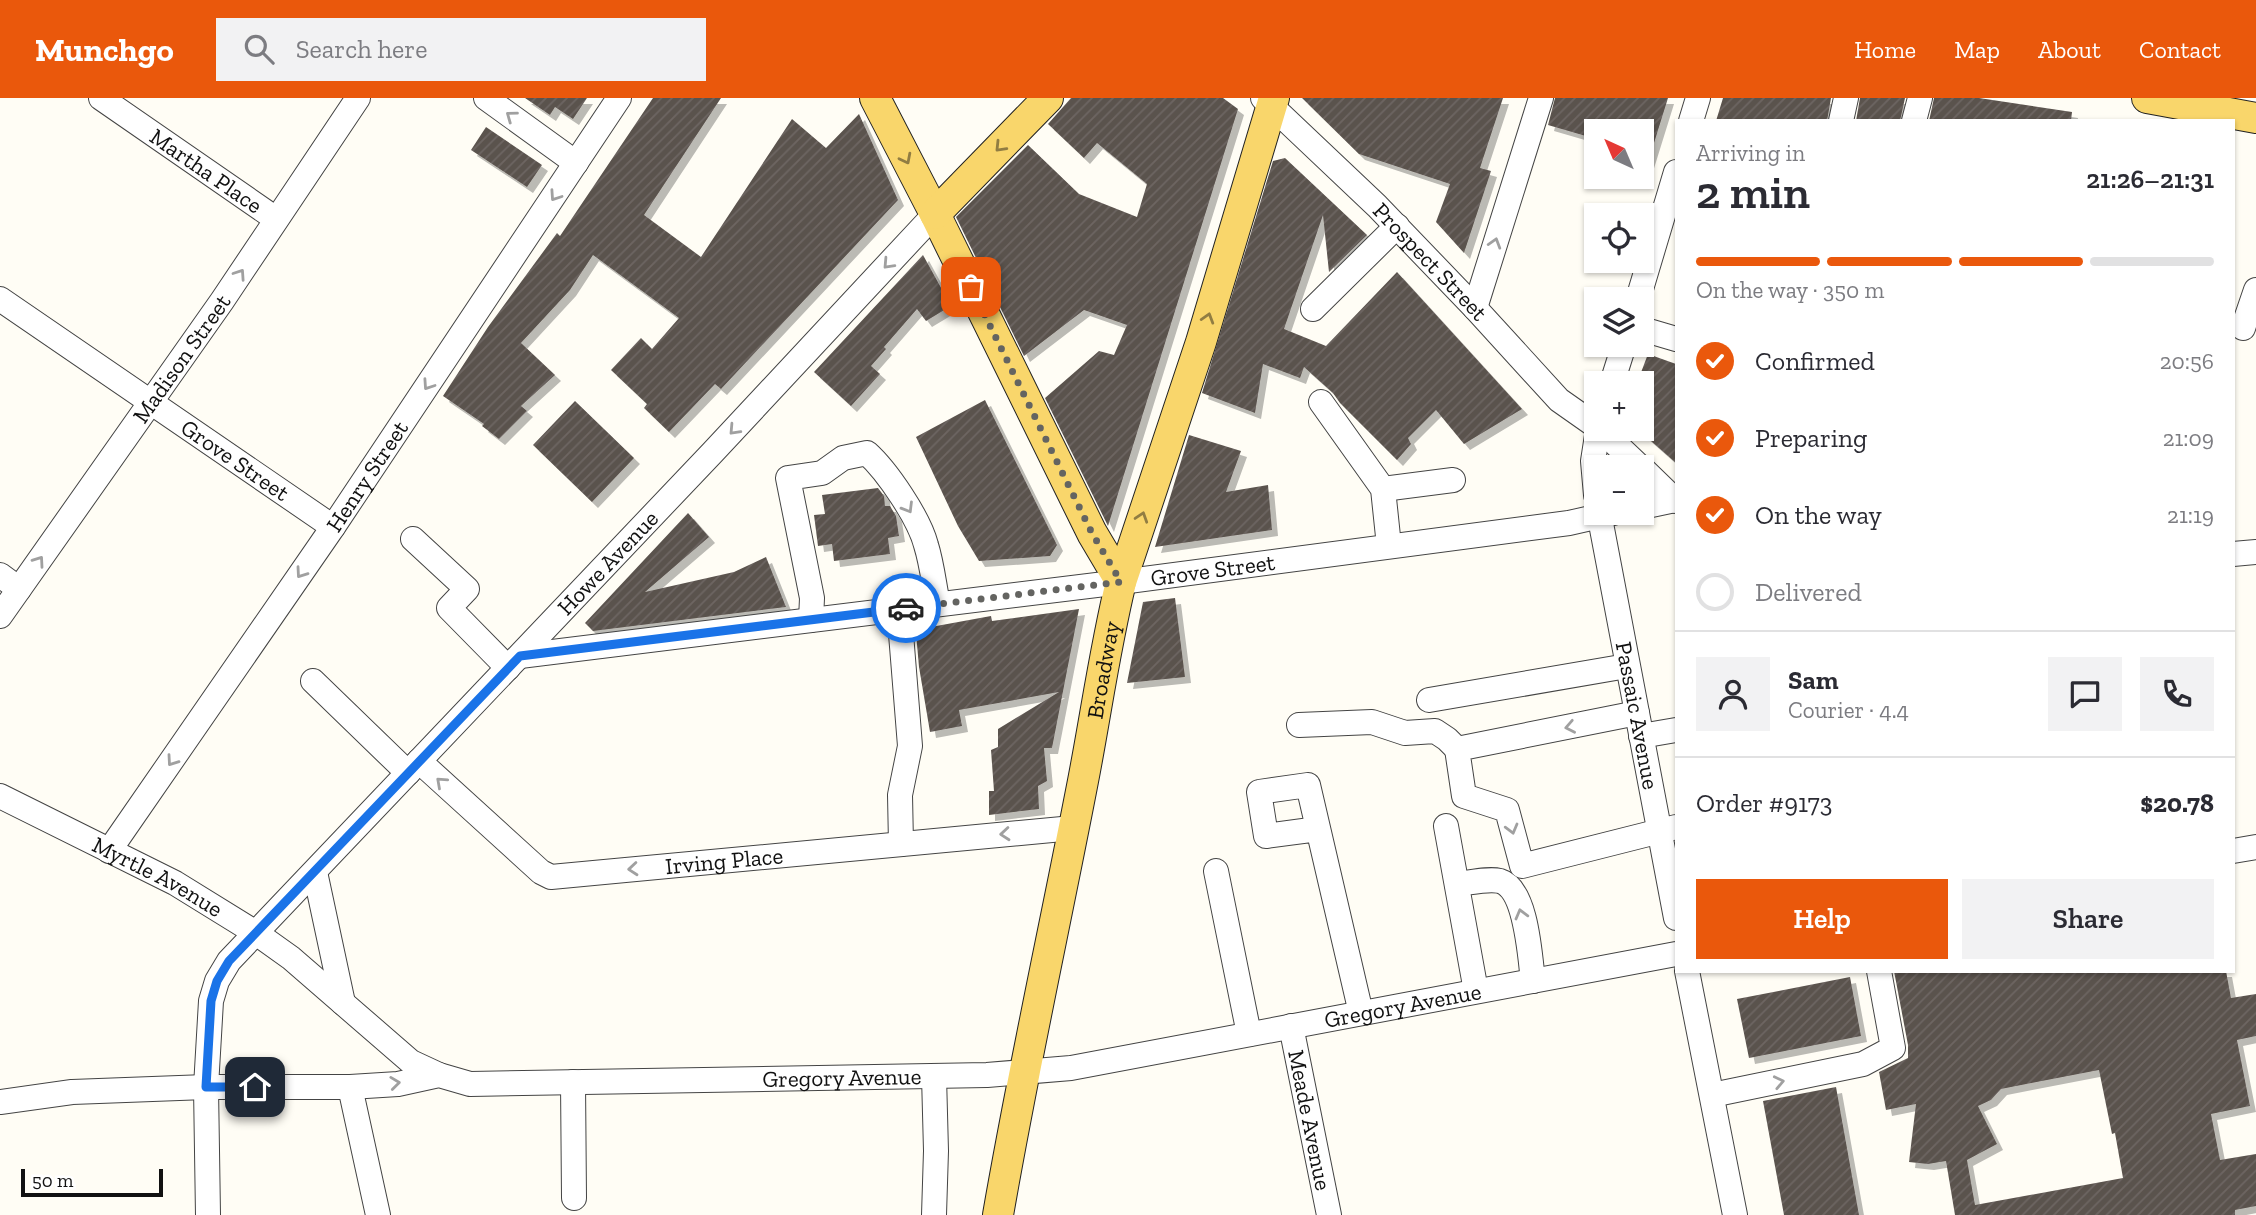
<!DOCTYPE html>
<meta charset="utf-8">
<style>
:root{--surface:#fff;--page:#f2f2f3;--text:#2b2b33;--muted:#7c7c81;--line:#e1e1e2;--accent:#ea580c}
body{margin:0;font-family:"Zilla Slab",serif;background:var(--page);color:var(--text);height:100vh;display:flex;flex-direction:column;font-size:26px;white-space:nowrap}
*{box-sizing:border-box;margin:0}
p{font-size:23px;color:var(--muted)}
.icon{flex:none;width:38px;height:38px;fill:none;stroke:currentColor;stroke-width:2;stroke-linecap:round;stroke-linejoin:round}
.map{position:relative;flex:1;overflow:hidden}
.side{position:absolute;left:1675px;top:21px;width:560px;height:854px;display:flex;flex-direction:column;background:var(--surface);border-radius:0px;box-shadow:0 2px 5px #0004}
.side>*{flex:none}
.needle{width:46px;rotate:316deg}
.buttons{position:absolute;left:1584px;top:21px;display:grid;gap:14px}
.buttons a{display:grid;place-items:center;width:70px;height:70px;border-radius:0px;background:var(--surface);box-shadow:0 2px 5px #0004;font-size:35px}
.scale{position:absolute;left:21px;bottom:18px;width:142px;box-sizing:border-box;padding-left:7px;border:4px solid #111;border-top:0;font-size:19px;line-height:24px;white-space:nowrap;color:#111;-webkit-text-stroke:5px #fff;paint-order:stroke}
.pin{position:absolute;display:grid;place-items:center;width:60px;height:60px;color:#fff;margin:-30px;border-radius:14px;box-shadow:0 4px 10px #0006}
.courier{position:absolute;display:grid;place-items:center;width:70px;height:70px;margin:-35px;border:5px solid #1a73e8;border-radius:50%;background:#fff;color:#222;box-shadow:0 2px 9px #0007}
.overview em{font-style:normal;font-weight:600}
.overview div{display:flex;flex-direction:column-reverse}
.overview{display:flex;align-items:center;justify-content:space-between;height:119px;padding:0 21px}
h1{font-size:46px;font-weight:600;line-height:52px}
.bar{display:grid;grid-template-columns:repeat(4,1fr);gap:10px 7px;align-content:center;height:84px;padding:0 21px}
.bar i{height:9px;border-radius:5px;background:var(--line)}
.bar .selected{background:var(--accent)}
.bar p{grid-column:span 4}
.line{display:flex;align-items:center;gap:18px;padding:0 21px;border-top:2px solid var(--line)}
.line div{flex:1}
.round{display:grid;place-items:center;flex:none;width:74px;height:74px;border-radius:0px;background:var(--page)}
ol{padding:0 21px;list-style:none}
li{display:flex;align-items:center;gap:21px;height:77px}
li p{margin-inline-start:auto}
li .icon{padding:7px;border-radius:50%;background:var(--accent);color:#fff;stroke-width:4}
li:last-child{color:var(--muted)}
li i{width:38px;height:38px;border:4px solid var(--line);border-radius:50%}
.cta{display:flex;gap:14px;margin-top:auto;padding:14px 21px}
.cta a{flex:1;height:80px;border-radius:0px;background:var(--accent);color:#fff;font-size:28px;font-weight:600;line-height:80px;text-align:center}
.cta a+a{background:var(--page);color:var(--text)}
header{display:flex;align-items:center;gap:42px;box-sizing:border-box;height:98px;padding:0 35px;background:var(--accent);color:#fff}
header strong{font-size:33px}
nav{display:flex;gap:38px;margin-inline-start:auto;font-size:24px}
.search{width:490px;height:63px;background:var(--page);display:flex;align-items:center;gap:18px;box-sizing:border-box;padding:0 24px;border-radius:0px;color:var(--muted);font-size:26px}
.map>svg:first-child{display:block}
</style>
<header>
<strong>Munchgo</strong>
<div class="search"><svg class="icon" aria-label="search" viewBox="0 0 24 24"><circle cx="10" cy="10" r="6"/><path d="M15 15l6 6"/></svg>Search here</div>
<nav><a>Home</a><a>Map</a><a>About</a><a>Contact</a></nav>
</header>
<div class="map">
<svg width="2256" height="1117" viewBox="0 0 2256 1117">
<defs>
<pattern id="building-hatch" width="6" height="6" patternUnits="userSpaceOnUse" patternTransform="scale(1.75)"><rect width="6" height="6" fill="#5a524d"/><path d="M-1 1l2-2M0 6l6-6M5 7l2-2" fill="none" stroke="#6d6662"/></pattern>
<filter id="shadow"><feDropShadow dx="6" dy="6" stdDeviation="0" flood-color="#0004"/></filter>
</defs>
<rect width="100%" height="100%" fill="#fffdf5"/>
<!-- building -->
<path fill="url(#building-hatch)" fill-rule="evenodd" filter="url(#shadow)" d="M525 0H587L573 21 555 9 550 17Z
M653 0H721L644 117 701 159 792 21 826 50 859 16 898 102 721 291 715 286 669 334 644 310 647 306 611 272 641 240 652 251 679 220 593 157 570 192 521 245 555 277 521 308 527 313 499 341 482 328 484 326 443 298 488 229 557 135 560 138Z
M1071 0H1223L1238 11 1108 428 1045 300 1099 253 1114 257 1127 227 1084 212 1024 258 956 119 1028 47 1079 96 1137 119 1147 86 1097 45 1084 60 1048 26Z
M1302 0H1503L1480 70 1491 73 1464 155 1436 124 1450 86 1359 56Z
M1555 0H1668L1645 74H1642V33H1596V41L1548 27Z
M1723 0H1831L1827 23H1716Z
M1860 0H1905L1900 23H1856Z
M1934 0H1979L2072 14 2071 23H1929Z
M486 29 542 67 527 89 471 52Z
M1285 60 1367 137 1329 174 1323 117 1284 231 1326 248 1397 174 1522 311 1464 346 1436 312 1408 340 1411 346 1397 362 1340 305 1333 295 1304 269 1300 280 1263 266 1255 315 1202 295 1273 63Z
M923 157 951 208 926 223 917 211 884 249 886 251 871 268 880 276 851 308 814 274Z
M1648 256 1676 266V365L1642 335V285H1637Z
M985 302 1057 447 1050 458 979 463 958 428 916 339Z
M575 303 634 360 592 404 533 347Z
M1189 337 1241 353 1226 394 1268 387 1272 432 1155 449Z
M878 390 884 398 885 408H890L896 418 899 438 888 440 890 456 834 463 832 446 818 448 814 417 825 416 822 397Z
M688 415 709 439 645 494 734 474 766 459 786 509 593 533 585 525Z
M1175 500 1185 579 1127 585 1143 504Z
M1079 511 1052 650H1044L1047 683 1038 688 1039 711 989 717V693H994L991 652 998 649V631L1059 594 959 612 962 628 930 634 919 569 916 535 920 531 991 518 992 523Z
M1894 873H2226L2231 900 2256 896V938L2237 942 2250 1008 2211 1016 2220 1062 2256 1056V1108L2235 1112V1117H1955L1946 1063 1928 1066 1909 1064 1916 1006 1886 1012 1879 974 1908 960V947ZM2099 972 2112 1036 2115 1035 2123 1080 1975 1107 1967 1062 1997 1046 1978 1008 1991 1002 2001 991Z
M1850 879 1861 938 1749 960 1737 901Z
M1836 989 1859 1117H1784L1763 1003Z"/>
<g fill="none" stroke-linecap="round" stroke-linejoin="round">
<!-- minor casing -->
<g stroke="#444" stroke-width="26">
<g id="minor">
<path id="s1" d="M101 0 276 121"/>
<path d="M486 0 576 65"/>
<path id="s2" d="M1263 0 1377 108 1475 210 1559 302 1596 328"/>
<path d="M1691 23 1698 0"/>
<path d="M1841 23 1846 0"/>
<path d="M1914 23 1920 0"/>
<path id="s3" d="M0 201 333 429"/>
<path d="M1638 201 1676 74"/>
<path d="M1475 210 1541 0"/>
<path d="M1313 211 1397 128"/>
<path d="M2243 230 2256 192"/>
<path d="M1642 231 1676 241"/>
<path d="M1612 285 1624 247"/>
<path d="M1321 304 1383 391 1389 448"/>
<path d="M1600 331 1640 369"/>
<path d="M1642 370 1676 403"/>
<path d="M1383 391 1453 382"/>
<path d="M1596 397 1593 363 1598 331"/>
<path d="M1642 409 1675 402"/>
<path id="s4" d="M1599 415 1676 820"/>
<path d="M413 441 467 491 449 510 508 570"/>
<path d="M2233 456 2256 454"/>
<path d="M0 477 19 491"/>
<path d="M899 511 910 648 900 697 901 746"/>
<path id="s5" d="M0 518 222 203 358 0"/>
<path d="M811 522 812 500 788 380 822 375 843 360 867 355C887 373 919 420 926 447 932 466 934 487 938 506"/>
<path id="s6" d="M520 558 1121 484 1569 425 1613 415"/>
<path d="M313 583 408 675"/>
<path d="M1429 602 1627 568"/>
<path d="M1637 615 1457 651 1464 698 1507 712 1522 768 1676 729"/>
<path d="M1299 627 1372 624 1405 635 1435 633 1447 641 1457 651"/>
<path d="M1641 638 1676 632"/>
<path id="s7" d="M419 663 541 774 551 779 1073 730"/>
<path id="s8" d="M0 698 175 785 256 835 291 860 411 964 439 977"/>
<path d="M1446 728 1476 893"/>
<path d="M1318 731 1266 738 1259 694 1308 687 1361 915"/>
<path id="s9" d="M109 753 333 429 619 0"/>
<path d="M2233 753 2256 749"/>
<path d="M1216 773 1249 936"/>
<path d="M315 774 343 905"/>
<path d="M1457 786C1469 785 1488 780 1500 783 1527 791 1530 860 1533 883"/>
<path d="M1687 873 1735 1117"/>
<path id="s10" d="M1291 928 1329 1117"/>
<path d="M573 984 574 1100"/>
<path d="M350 989 378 1117"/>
<path d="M1712 997 1863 966 1893 950 1879 873"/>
<path id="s11" d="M0 1004 72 994 206 989H350L398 986 439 977 470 986 987 977 1071 970 1676 856"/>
<path id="s12" d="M208 1117 206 989 211 903 217 883 229 863 713 354 935 116"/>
<path d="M934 1117 936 1053 934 978"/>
</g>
</g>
<!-- major casing -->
<g stroke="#222" stroke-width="32">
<g id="major">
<path d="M875 0 935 116 1092 435 1121 484"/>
<path d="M2147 0 2256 20"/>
<path d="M935 116 1048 0"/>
<path id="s13" d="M998 1117C1023 972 1055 828 1083 683 1096 616 1105 549 1121 484L1201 244 1274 0"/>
</g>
</g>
<!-- minor -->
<use href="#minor" stroke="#fff" stroke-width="24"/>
<!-- major -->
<use href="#major" stroke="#f9d66b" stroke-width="30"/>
</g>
<!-- one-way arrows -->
<defs><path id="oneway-chevron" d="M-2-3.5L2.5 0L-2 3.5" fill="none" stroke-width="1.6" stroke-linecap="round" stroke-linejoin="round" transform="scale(1.75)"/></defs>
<g stroke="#a0a0a0">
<use href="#oneway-chevron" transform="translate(511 18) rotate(-144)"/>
<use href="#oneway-chevron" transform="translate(555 98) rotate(124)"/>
<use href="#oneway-chevron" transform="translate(1495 145) rotate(-73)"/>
<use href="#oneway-chevron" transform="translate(888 166) rotate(133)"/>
<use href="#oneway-chevron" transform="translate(240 176) rotate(-56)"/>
<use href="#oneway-chevron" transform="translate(428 287) rotate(124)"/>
<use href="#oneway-chevron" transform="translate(734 332) rotate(133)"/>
<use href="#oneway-chevron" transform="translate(908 410) rotate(59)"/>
<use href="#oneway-chevron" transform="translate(39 463) rotate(-55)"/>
<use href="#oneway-chevron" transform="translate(301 475) rotate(125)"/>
<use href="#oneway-chevron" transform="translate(1570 629) rotate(169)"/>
<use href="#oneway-chevron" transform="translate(172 663) rotate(125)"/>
<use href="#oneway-chevron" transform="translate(441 684) rotate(-138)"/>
<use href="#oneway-chevron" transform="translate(1512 731) rotate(75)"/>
<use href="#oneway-chevron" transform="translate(1005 736) rotate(175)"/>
<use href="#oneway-chevron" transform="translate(633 771) rotate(175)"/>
<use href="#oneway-chevron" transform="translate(1521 816) rotate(-105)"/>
<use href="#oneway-chevron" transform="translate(1779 984) rotate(-12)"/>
<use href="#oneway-chevron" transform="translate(395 985) rotate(-7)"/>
</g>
<g stroke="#917d42">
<use href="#oneway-chevron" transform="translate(1000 49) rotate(134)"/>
<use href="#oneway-chevron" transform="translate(906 61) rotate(63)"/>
<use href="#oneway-chevron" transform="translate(1208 220) rotate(-73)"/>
<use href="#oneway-chevron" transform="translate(1142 419) rotate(-72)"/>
</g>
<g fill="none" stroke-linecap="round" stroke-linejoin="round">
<!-- done -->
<path stroke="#646461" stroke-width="7" stroke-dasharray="0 12.6" d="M906 510 1121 484 1092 435 971 189"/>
<!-- route -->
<path stroke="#1a73e8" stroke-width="9" d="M255 989H206L211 903 217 883 229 863 520 558 906 510"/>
</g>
<g text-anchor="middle" stroke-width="7" stroke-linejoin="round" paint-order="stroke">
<!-- street labels -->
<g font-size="23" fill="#111" stroke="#fff">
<text dy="8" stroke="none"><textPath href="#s1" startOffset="128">Martha Place</textPath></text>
<text dy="8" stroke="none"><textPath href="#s2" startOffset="234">Prospect Street</textPath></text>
<text dy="8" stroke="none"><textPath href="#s5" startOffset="315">Madison Street</textPath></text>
<text dy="8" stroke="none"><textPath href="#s3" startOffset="285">Grove Street</textPath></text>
<text dy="8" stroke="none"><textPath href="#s9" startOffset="455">Henry Street</textPath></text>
<text dy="8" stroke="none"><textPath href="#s12" startOffset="808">Howe Avenue</textPath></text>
<text dy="8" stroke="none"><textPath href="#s6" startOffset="698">Grove Street</textPath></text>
<text dy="8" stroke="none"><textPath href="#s13" startOffset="555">Broadway</textPath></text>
<text dy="8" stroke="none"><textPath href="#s4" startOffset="206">Passaic Avenue</textPath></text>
<text dy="8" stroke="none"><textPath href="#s7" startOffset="350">Irving Place</textPath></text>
<text dy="8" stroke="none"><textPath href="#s8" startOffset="177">Myrtle Avenue</textPath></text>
<text dy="8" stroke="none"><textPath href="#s11" startOffset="1412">Gregory Avenue</textPath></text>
<text dy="8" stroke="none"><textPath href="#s11" startOffset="845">Gregory Avenue</textPath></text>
<text dy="8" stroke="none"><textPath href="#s10" startOffset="96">Meade Avenue</textPath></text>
</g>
</g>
</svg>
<div class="buttons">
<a><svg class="needle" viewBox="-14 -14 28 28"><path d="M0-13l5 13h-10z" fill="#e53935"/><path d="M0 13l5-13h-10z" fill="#7c7c81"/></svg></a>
<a><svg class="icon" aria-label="locate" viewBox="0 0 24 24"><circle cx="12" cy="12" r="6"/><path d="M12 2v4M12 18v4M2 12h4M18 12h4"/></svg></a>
<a><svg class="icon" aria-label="layers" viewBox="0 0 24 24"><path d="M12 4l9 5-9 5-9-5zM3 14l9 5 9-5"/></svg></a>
<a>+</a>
<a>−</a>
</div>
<div class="scale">50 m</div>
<div class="pin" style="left:971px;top:189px;background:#ea580c"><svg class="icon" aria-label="bag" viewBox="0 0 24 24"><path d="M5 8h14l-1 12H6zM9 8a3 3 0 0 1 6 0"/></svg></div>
<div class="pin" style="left:255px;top:989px;background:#1f2937"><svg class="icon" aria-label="home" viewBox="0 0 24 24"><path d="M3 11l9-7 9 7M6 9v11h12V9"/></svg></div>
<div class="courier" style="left:906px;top:510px"><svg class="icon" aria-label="car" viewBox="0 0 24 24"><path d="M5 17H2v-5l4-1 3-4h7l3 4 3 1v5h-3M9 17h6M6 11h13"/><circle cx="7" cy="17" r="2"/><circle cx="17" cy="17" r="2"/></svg></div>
<section class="side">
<div class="overview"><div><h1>2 min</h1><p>Arriving in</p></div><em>21:26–21:31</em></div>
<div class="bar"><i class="selected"></i><i class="selected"></i><i class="selected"></i><i></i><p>On the way · 350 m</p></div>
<ol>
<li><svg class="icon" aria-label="check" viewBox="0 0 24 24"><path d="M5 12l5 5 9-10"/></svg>Confirmed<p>20:56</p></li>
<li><svg class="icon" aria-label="check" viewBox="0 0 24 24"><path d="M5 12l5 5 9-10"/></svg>Preparing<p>21:09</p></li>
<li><svg class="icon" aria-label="check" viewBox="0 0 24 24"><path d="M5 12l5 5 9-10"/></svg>On the way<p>21:19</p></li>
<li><i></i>Delivered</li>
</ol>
<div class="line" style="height:126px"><a class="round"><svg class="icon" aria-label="person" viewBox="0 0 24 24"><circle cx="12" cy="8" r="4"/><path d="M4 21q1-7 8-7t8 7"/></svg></a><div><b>Sam</b><p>Courier · 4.4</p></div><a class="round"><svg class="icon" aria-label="chat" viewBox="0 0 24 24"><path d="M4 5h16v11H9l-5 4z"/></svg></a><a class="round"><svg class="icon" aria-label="phone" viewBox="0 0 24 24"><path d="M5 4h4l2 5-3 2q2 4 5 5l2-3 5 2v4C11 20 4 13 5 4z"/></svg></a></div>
<div class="line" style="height:91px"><div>Order #9173</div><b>$20.78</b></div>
<div class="cta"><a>Help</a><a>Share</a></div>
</section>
</div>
